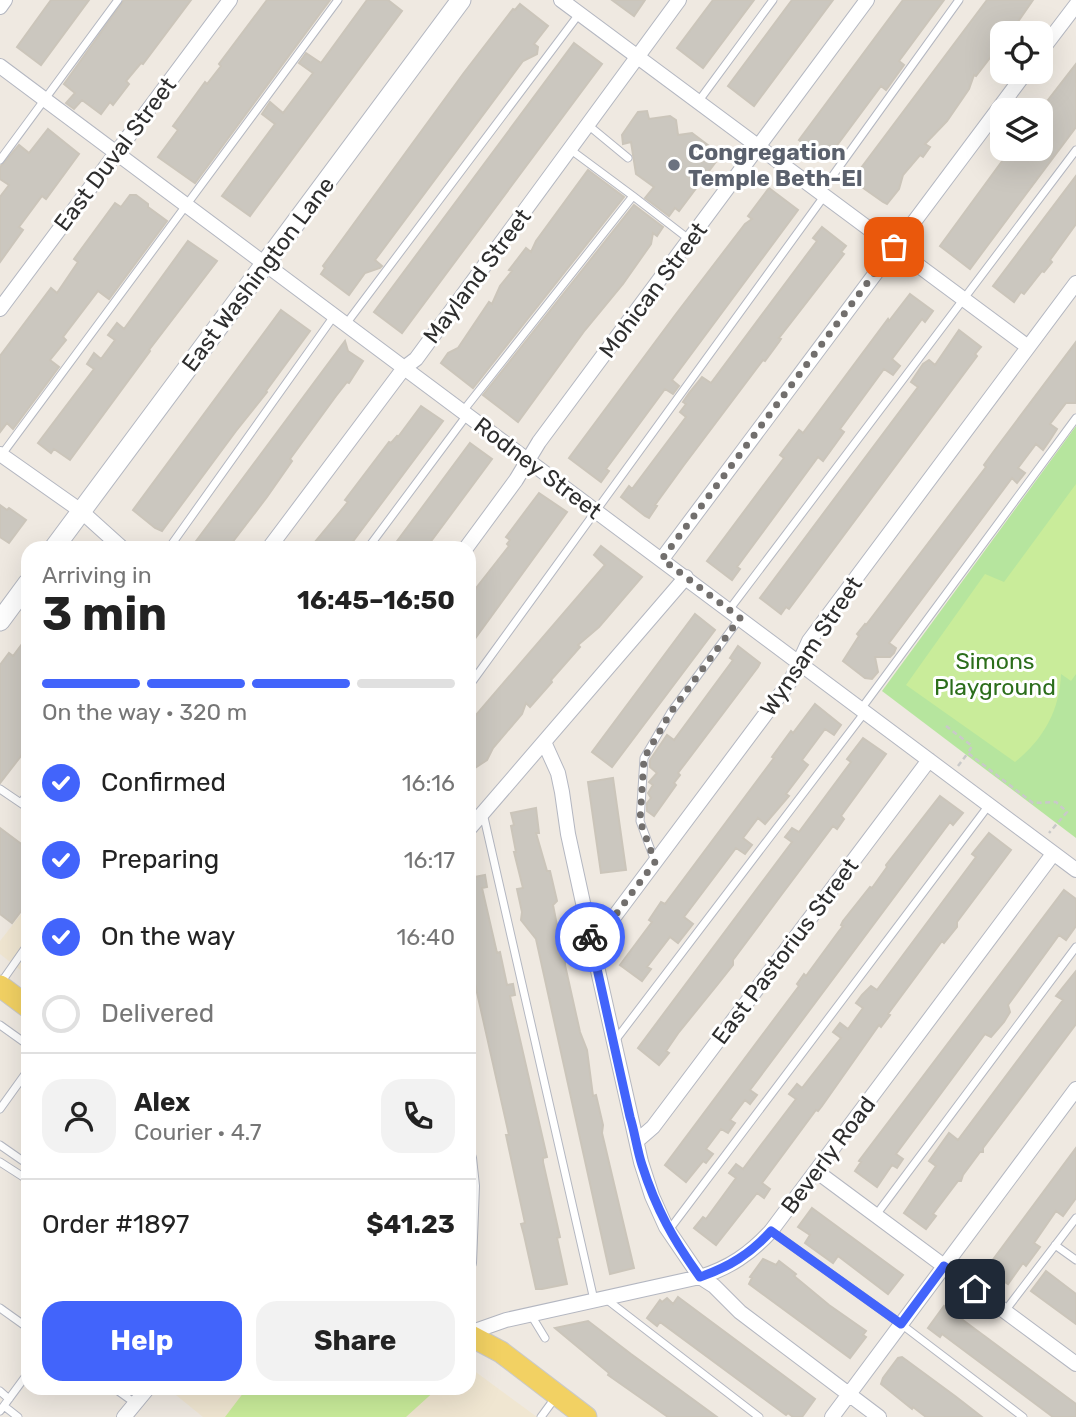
<!DOCTYPE html>
<meta charset="utf-8">
<style>
:root{--surface:#fff;--page:#f2f2f2;--text:#222;--muted:#767676;--line:#e0e0e0;--accent:#4264fb}
body{margin:0;font-family:Rubik,sans-serif;background:var(--page);color:var(--text);height:100vh;display:flex;flex-direction:column;font-size:26px;white-space:nowrap}
*{box-sizing:border-box;margin:0}
p{font-size:23px;color:var(--muted)}
.icon{flex:none;width:38px;height:38px;fill:none;stroke:currentColor;stroke-width:2;stroke-linecap:round;stroke-linejoin:round}
.map{position:relative;flex:1;overflow:hidden}
.panel{position:absolute;left:21px;top:541px;width:455px;height:854px;display:flex;flex-direction:column;background:var(--surface);border-radius:21px;box-shadow:0 7px 28px #0002}
.panel>*{flex:none}
.fabs{position:absolute;left:990px;top:21px;display:grid;gap:14px}
.fabs a{display:grid;place-items:center;width:63px;height:63px;border-radius:14px;background:var(--surface);box-shadow:0 7px 28px #0002;font-size:35px}
.pin{position:absolute;display:grid;place-items:center;width:60px;height:60px;color:#fff;margin:-30px;border-radius:14px;box-shadow:0 4px 10px #0006}
.courier{position:absolute;display:grid;place-items:center;width:70px;height:70px;margin:-35px;border:5px solid #4264fb;border-radius:50%;background:#fff;color:#222;box-shadow:0 2px 9px #0007}
.overview em{font-style:normal;font-weight:700}
.overview div{display:flex;flex-direction:column-reverse}
.overview{display:flex;align-items:center;justify-content:space-between;height:119px;padding:0 21px}
h1{font-size:46px;font-weight:700;line-height:52px}
.bar{display:grid;grid-template-columns:repeat(4,1fr);gap:10px 7px;align-content:center;height:84px;padding:0 21px}
.bar i{height:9px;border-radius:5px;background:var(--line)}
.bar .current{background:var(--accent)}
.bar p{grid-column:span 4}
.line{display:flex;align-items:center;gap:18px;padding:0 21px;border-top:2px solid var(--line)}
.line div{flex:1}
.round{display:grid;place-items:center;flex:none;width:74px;height:74px;border-radius:21px;background:var(--page)}
ol{padding:0 21px;list-style:none}
li{display:flex;align-items:center;gap:21px;height:77px}
li p{margin-inline-start:auto}
li .icon{padding:7px;border-radius:50%;background:var(--accent);color:#fff;stroke-width:4}
li:last-child{color:var(--muted)}
li i{width:38px;height:38px;border:4px solid var(--line);border-radius:50%}
.cta{display:flex;gap:14px;margin-top:auto;padding:14px 21px}
.cta a{flex:1;height:80px;border-radius:21px;background:var(--accent);color:#fff;font-size:28px;font-weight:700;line-height:80px;text-align:center}
.cta a+a{background:var(--page);color:var(--text)}
.map>svg:first-child{display:block}
</style>
<div class="map">
<svg width="1076" height="1417" viewBox="0 0 1076 1417">
<rect width="100%" height="100%" fill="#efe9e1"/>
<!-- education -->
<path fill="#f0e6d1" d="M28 905V976L0 954V941Z
M469 1367 537 1417H203L171 1391 173 1388H469Z"/>
<!-- green -->
<path fill="#b6e59e" d="M1076 426V838L882 691Z"/>
<!-- pitch -->
<path fill="#c9ec9a" d="M1076 484V674L1071 681 1061 674C1060 710 1043 740 1015 762L906 685 985 574 1004 582Z
M247 1388H438L406 1417H225Z"/>
<!-- building -->
<path fill="#cbc7bf" stroke="#cbc5ba" stroke-width="2" d="M51 0H89L41 65 17 47Z
M124 0H191L143 64 141 63 126 81 129 84 113 105 110 102 101 114 82 100 74 109 66 103 75 93 64 84Z
M267 0H330L195 183 158 157 178 130 173 126 205 82 207 84 221 66 219 64Z
M367 0H388L402 11 250 216 222 196 275 124 262 114 270 102 283 113 313 73 299 63 306 53 321 63Z
M612 0H645L634 16Z
M713 0H754L703 68 677 48Z
M792 0H833L754 106 728 86Z
M903 0H944L899 61 904 65 886 90 881 86 826 160 799 140Z
M987 0H1033L1010 33H1003V41L976 76 974 75 969 89 947 121 925 144 930 147 923 157 920 155 903 175 899 189 887 204 883 202 852 180Z
M520 4 548 26 534 44 538 47 537 54 523 61 375 260 382 266 380 268 365 273 349 295 321 274 325 268 323 266 463 74 513 9 515 10Z
M574 43 602 64 402 333 374 312Z
M1076 64V127L970 269 940 246 1011 149H1041V109Z
M647 111 649 119 670 116 676 120 678 135 692 133 721 155 679 211 675 208 669 216 645 198 654 187 636 174 631 142 623 144 622 135 633 119 638 112Z
M48 129 79 154 46 199 42 196 19 227 23 230 0 262V197L9 185 0 179V167L19 145 29 153Z
M588 170 624 197 473 388 441 363 448 353 458 348 489 302 492 304 500 286 512 271 509 270 526 248 531 252 536 241Z
M1076 176V224L1050 260 1052 262 1044 272 1042 271 1024 294 1021 292 1014 302 993 286Z
M769 188 798 210 672 380 679 386 673 394 665 389 606 469 609 471 601 482 569 458 676 314 745 224 752 219 748 216Z
M130 195H136L148 204V207L167 221 109 299 98 291 63 337 66 340 50 360 59 367 13 429 7 423 0 432V356L51 288 57 293 78 262 74 259 115 203 121 207Z
M634 205 663 227 657 236 653 233 651 244 623 284 585 330 518 422 483 395Z
M822 227 846 246 841 252 844 254 779 338 781 339 779 342 765 361 763 360 684 465 655 505 657 506 649 518 645 516 621 497 629 486 632 489 686 417 680 412 686 404 683 402 689 393 702 377 711 383 817 241 813 238Z
M188 241 217 261 149 350 150 351 70 460 54 449 51 453 38 443 94 369 87 364 94 353 101 359 115 340 108 335 117 323 124 329Z
M910 294 933 311 925 322 922 319 892 359 900 366 893 375 884 369 840 429 844 432 823 461 818 457 737 567 740 569 732 580 707 561 784 458 780 455 799 430 803 433 888 319 889 321Z
M281 310 310 331 266 391 267 392 236 431 162 531 155 528 133 510Z
M959 330 981 347 975 354 977 356 789 609 786 607 781 614 760 598 918 387 911 382 923 364 929 360 935 365Z
M345 341 348 351 363 361 349 383 347 382 336 396 290 459 292 461 267 497 228 548H191Z
M1076 342V403H1066L1050 424 1057 429 1050 440 1043 450 1036 444 1018 468 1025 473 1017 483 1012 478 889 643 896 648 894 653 890 657H875L878 672 872 679 865 678 843 661 859 636 857 634 865 624 866 625 986 467 984 465 994 451Z
M421 406 443 421 348 548H310L348 502 345 500 389 442 391 443 397 436 398 437Z
M470 443 492 459 426 548H392Z
M539 493 567 512 469 647V597L509 546 507 544 510 540 506 537Z
M0 505 7 510 9 508 26 520 9 543 0 537Z
M601 546 642 577 599 627 578 645 580 647 551 680 552 682 530 707 526 703 522 714 493 748 487 760 469 772V723L605 565 594 555Z
M695 614 715 630 612 767 592 752Z
M28 636V747L0 783V665L9 653 13 656Z
M738 646 760 663 758 667 678 773 680 775 674 783 676 785 654 816 647 811V803L651 798 648 793 653 785 649 782 657 773 650 767V760L667 735 674 740 733 660 730 658Z
M815 704 841 725 834 735 825 729 802 760 808 765 786 794 789 796 765 824 758 818 743 838 752 845 745 854 736 848 684 917 693 924 678 943 670 937 647 967 651 969 642 981 620 965 652 922 649 920 661 902 665 904 774 758 772 757 791 731 793 733Z
M863 738 886 754 841 816 844 819 837 829 833 826 782 894 733 960V965L718 984 679 1032 666 1051 669 1053 659 1065 638 1048 792 842 785 837 792 828 799 832 851 762 847 759Z
M613 778 626 870 601 873 588 782Z
M940 796 963 813 953 825 950 822 750 1090 757 1095 750 1104 745 1100 730 1120 735 1123 728 1133 721 1129 706 1149 713 1154 706 1163 703 1161 686 1182 665 1165 799 986 797 984 804 974 806 976 839 931 843 926 841 925 843 921 870 887 872 888 887 867 886 865Z
M536 808 539 833H536L547 871H550L557 901 553 905 562 951 565 950V965L580 1032 587 1050 593 1096 596 1095 603 1125 602 1133 634 1268 610 1274 536 939 521 920 522 912 517 889 523 888 514 852H516L511 826 514 825 511 813Z
M0 828 28 849V902L12 923 0 914Z
M989 833 1011 850 957 922V927L944 943 942 941 888 1014 890 1015 881 1027 879 1025 822 1106 818 1111 816 1110 762 1183 770 1189 764 1198 757 1193 716 1245 694 1228 703 1217 706 1219 736 1178 729 1173 736 1164 743 1169 796 1099 789 1094 797 1084 802 1088 841 1038 833 1032 840 1023 848 1029 863 1008 856 1003 862 995 871 986 877 990 976 857 972 854Z
M485 875 487 887 482 888 497 953 500 952 507 985 513 984 515 995 510 996 547 1157 543 1158V1162L560 1237 557 1238 567 1284 542 1289H536L524 1235 521 1224 525 1223 506 1135H509L469 957V878Z
M1064 890 1076 899V926L1066 940 1059 935 1008 1005 1010 1012 1004 1022 991 1037 985 1034 896 1154 903 1159 897 1168 892 1165 877 1187 855 1171 861 1162 859 1161Z
M1076 971V1024L983 1148V1152H980L963 1175 961 1181H958L933 1214 936 1216 926 1229 904 1213 936 1166 929 1161 949 1133 958 1140 1063 1000 1056 996Z
M1076 1148V1198L1063 1216 1056 1211 1034 1243 1040 1247 1026 1266 1023 1263 1008 1284 986 1269Z
M812 1208 903 1275 888 1294 838 1256 833 1263 805 1243 810 1235 798 1227Z
M763 1259 776 1265 779 1261 796 1274 794 1276 829 1305 866 1331 863 1335 866 1337 850 1358 749 1284 752 1278 750 1277Z
M1046 1271 1076 1294V1324L1031 1291Z
M678 1297 815 1399 802 1417H793L788 1413 786 1415 660 1322 657 1326 647 1318 660 1300 662 1302 667 1298 673 1304Z
M944 1306 1076 1404V1417H1053L942 1334 940 1337 928 1328Z
M588 1321 631 1354 717 1417H668L608 1375 609 1373 555 1328Z
M902 1357 955 1396 982 1417H926L913 1407 912 1409 881 1384 883 1378 898 1358Z"/>
<g fill="none" stroke-linecap="round" stroke-linejoin="round">
<!-- lane casing -->
<g stroke="#b4b7c1" stroke-width="9">
<path id="lane" d="M698 102 773 0
M588 125 628 158
M0 160 118 0
M821 192 959 0
M633 196 690 240
M346 324 579 14
M463 411 633 196 571 150
M0 457 338 0
M169 548 334 316
M368 548 467 415
M729 610 1076 150
M469 686 825 195
M861 709 1076 418
M0 789 28 808
M21 803 28 793
M483 813 594 1300
M655 861 640 821 644 758 671 712 740 618
M0 984 28 944
M0 1025 28 1045
M614 1042 865 712
M0 1109 28 1070
M0 1145 23 1161 28 1160
M0 1162 28 1180
M876 1215 1076 947
M669 1230 989 805
M771 1231 901 1324 1023 1417
M1055 1245 1076 1260
M606 1299 759 1417
M0 1308 28 1328
M1005 1311 1076 1218
M531 1315 545 1338
M114 1388 135 1403
M0 1391 9 1399
M4 1406 18 1417
M0 1411 28 1373
M541 1417 555 1398"/>
</g>
<!-- street casing -->
<g stroke="#b4b7c1" stroke-width="16">
<path id="street" d="M561 0 1028 347
M0 7 5 0
M1041 51 1076 5
M0 66 1076 870
M0 309 230 0
M0 454 81 511 122 548
M269 548 404 368 416 359 679 0
M466 548 516 480 539 442 867 0
M662 559 1026 72
M544 742 558 773 562 792 568 834 590 935 641 1162 652 1196 666 1227 700 1277 714 1286 740 1312 879 1417
M469 829 686 577
M590 935 608 925 791 680 809 641 1076 283
M638 1140 653 1127 929 760
M469 1158 472 1186 469 1263
M816 1171 1076 1364
M469 1333 506 1320 700 1277C729 1268 750 1254 771 1231L1053 854
M124 1417 148 1388
M832 1417 1076 1089"/>
</g>
<!-- secondary casing -->
<g stroke="#b4b7c1" stroke-width="21">
<path id="secondary" d="M54 548 461 0
M0 621 28 583"/>
</g>
<!-- primary casing -->
<g stroke="#c9c9c9" stroke-width="23">
<path id="primary" d="M0 986 28 1007
M469 1335 501 1352 586 1417"/>
</g>
<!-- path -->
<path stroke="#c9c9c9" stroke-width="2.5" stroke-dasharray="5 3.5" stroke-linecap="butt" d="M946 726 972 746 968 753
M958 766 968 753 1033 803 1056 802 1067 812 1049 833"/>
<!-- lane -->
<use href="#lane" stroke="#fff" stroke-width="7"/>
<!-- street -->
<use href="#street" stroke="#fff" stroke-width="14"/>
<!-- secondary -->
<use href="#secondary" stroke="#fff" stroke-width="19"/>
<!-- primary -->
<use href="#primary" stroke="#f2d163" stroke-width="21"/>
</g>
<g fill="none" stroke-linecap="round" stroke-linejoin="round">
<!-- done -->
<path stroke="#726f6d" stroke-width="7" stroke-dasharray="0 12.6" d="M590 937V935L608 925 655 862 640 821 644 758 671 712 740 618 662 559 894 247"/>
<!-- route -->
<path stroke="#4264fb" stroke-width="9" d="M590 937 630 1117C635 1133 637 1150 642 1165 656 1209 674 1241 700 1277 729 1267 750 1254 771 1231L901 1324 944 1266 975 1289"/>
</g>
<!-- markers -->
<circle fill="#6b7280" stroke="#fff" stroke-width="2.5" cx="674" cy="165" r="7"/>
<g text-anchor="middle" stroke-width="6" stroke-linejoin="round" paint-order="stroke">
<!-- worship labels -->
<g font-size="23" font-weight="bold" fill="#5b616d" stroke="#fff" text-anchor="start">
<text x="688" y="160">Congregation<tspan x="688" dy="26">Temple Beth-El</tspan></text>
</g>
<!-- street labels -->
<g font-size="23" fill="#2e2e2e" stroke="#fff">
<text transform="translate(115 154) rotate(-53)" y="8">East Duval Street</text>
<text transform="translate(258 274) rotate(-53)" y="8">East Washington Lane</text>
<text transform="translate(477 276) rotate(-53)" y="8">Mayland Street</text>
<text transform="translate(653 290) rotate(-53)" y="8">Mohican Street</text>
<text transform="translate(538 468) rotate(37)" y="8">Rodney Street</text>
<text transform="translate(811 646) rotate(-56)" y="8">Wynsam Street</text>
<text transform="translate(785 951) rotate(-53)" y="8">East Pastorius Street</text>
<text transform="translate(828 1155) rotate(-53)" y="8">Beverly Road</text>
</g>
<!-- park labels -->
<g font-size="23" fill="#2c6e1b" stroke="#fff">
<text x="995" y="669">Simons<tspan x="995" dy="26">Playground</tspan></text>
</g>
</g>
</svg>
<div class="fabs">
<a><svg class="icon" aria-label="locate" viewBox="0 0 24 24"><circle cx="12" cy="12" r="6"/><path d="M12 2v4M12 18v4M2 12h4M18 12h4"/></svg></a>
<a><svg class="icon" aria-label="layers" viewBox="0 0 24 24"><path d="M12 4l9 5-9 5-9-5zM3 14l9 5 9-5"/></svg></a>
</div>
<div class="pin" style="left:894px;top:247px;background:#ea580c"><svg class="icon" aria-label="bag" viewBox="0 0 24 24"><path d="M5 8h14l-1 12H6zM9 8a3 3 0 0 1 6 0"/></svg></div>
<div class="pin" style="left:975px;top:1289px;background:#1f2937"><svg class="icon" aria-label="home" viewBox="0 0 24 24"><path d="M3 11l9-7 9 7M6 9v11h12V9"/></svg></div>
<div class="courier" style="left:590px;top:937px"><svg class="icon" aria-label="bike" viewBox="0 0 24 24"><circle cx="6" cy="16" r="4"/><circle cx="18" cy="16" r="4"/><path d="M6 16l4-8h5l3 8M10 8l3 8H6M13 5h3"/></svg></div>
<section class="panel">
<div class="overview"><div><h1>3 min</h1><p>Arriving in</p></div><em>16:45–16:50</em></div>
<div class="bar"><i class="current"></i><i class="current"></i><i class="current"></i><i></i><p>On the way · 320 m</p></div>
<ol>
<li><svg class="icon" aria-label="check" viewBox="0 0 24 24"><path d="M5 12l5 5 9-10"/></svg>Confirmed<p>16:16</p></li>
<li><svg class="icon" aria-label="check" viewBox="0 0 24 24"><path d="M5 12l5 5 9-10"/></svg>Preparing<p>16:17</p></li>
<li><svg class="icon" aria-label="check" viewBox="0 0 24 24"><path d="M5 12l5 5 9-10"/></svg>On the way<p>16:40</p></li>
<li><i></i>Delivered</li>
</ol>
<div class="line" style="height:126px"><a class="round"><svg class="icon" aria-label="person" viewBox="0 0 24 24"><circle cx="12" cy="8" r="4"/><path d="M4 21q1-7 8-7t8 7"/></svg></a><div><b>Alex</b><p>Courier · 4.7</p></div><a class="round"><svg class="icon" aria-label="phone" viewBox="0 0 24 24"><path d="M5 4h4l2 5-3 2q2 4 5 5l2-3 5 2v4C11 20 4 13 5 4z"/></svg></a></div>
<div class="line" style="height:91px"><div>Order #1897</div><b>$41.23</b></div>
<div class="cta"><a>Help</a><a>Share</a></div>
</section>
</div>
